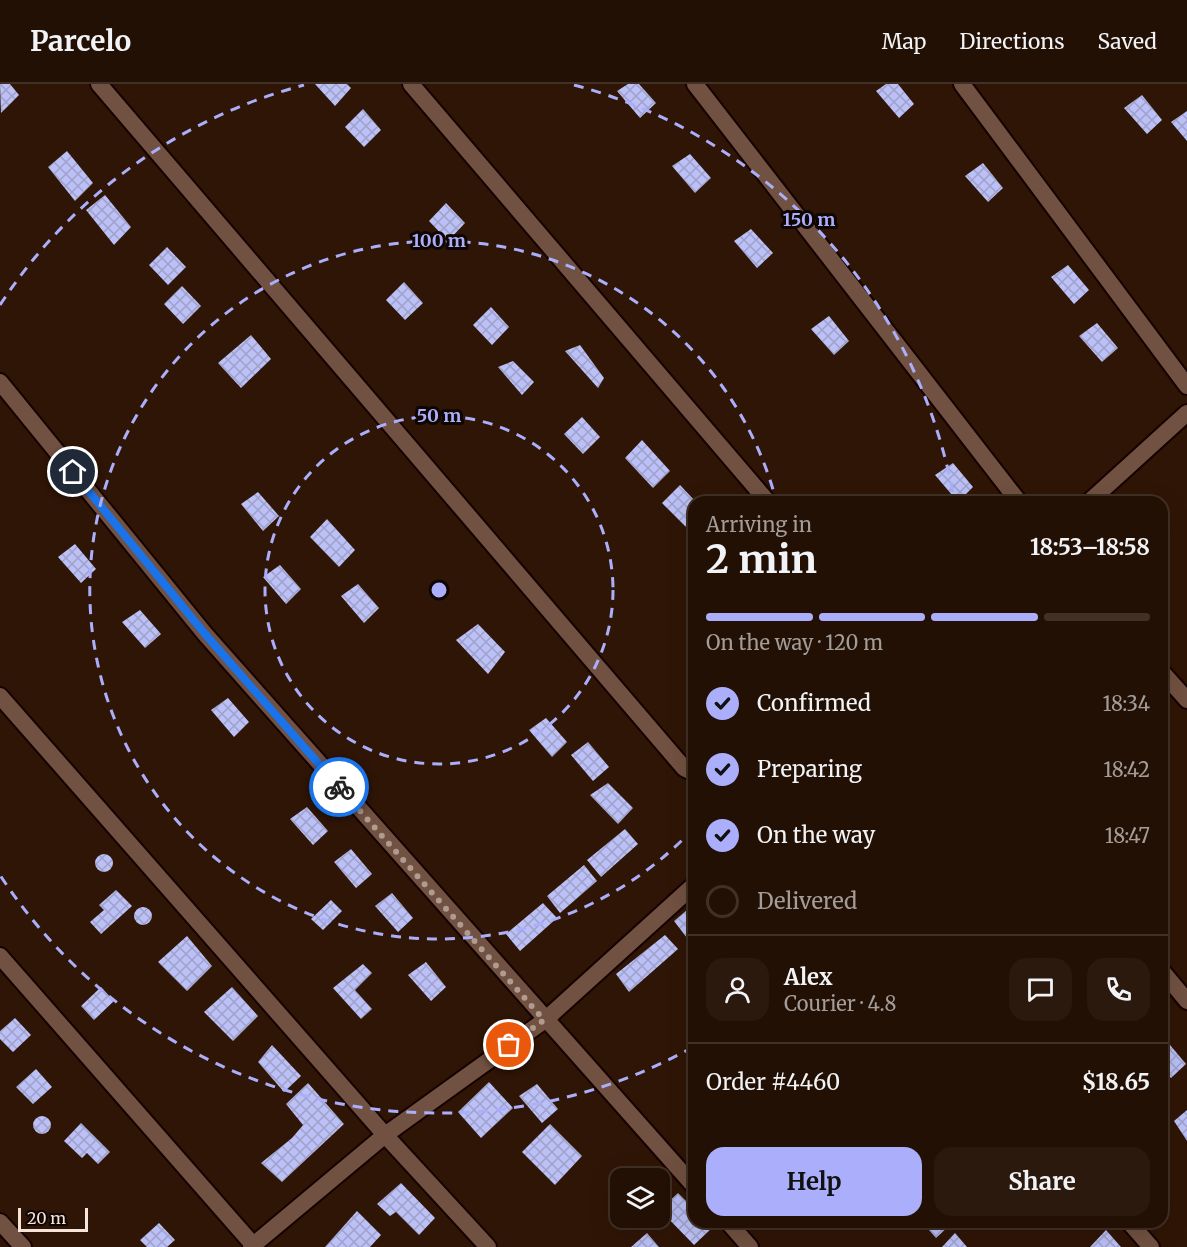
<!DOCTYPE html>
<meta charset="utf-8">
<style>
:root{--surface:#231004;--page:#2b190e;--text:#f1f3f6;--muted:#a39d9a;--line:#403026;--accent:#abaffb}
body{margin:0;font-family:Merriweather,serif;background:var(--page);color:var(--text);height:100vh;display:flex;flex-direction:column;font-size:22px;white-space:nowrap}
*{box-sizing:border-box;margin:0}
p{font-size:20px;color:var(--muted)}
.icon{flex:none;width:33px;height:33px;fill:none;stroke:currentColor;stroke-width:2;stroke-linecap:round;stroke-linejoin:round}
.map{position:relative;flex:1;overflow:hidden}
.details{position:absolute;left:688px;top:412px;width:480px;height:732px;display:flex;flex-direction:column;background:var(--surface);border-radius:18px;box-shadow:0 6px 24px #0002,0 0 0 2px var(--line)}
.details>*{flex:none}
.buttons{position:absolute;left:610px;top:1084px;display:grid;gap:12px}
.buttons a{display:grid;place-items:center;width:60px;height:60px;border-radius:12px;background:var(--surface);box-shadow:0 6px 24px #0002,0 0 0 2px var(--line);font-size:30px}
.scale{position:absolute;left:18px;bottom:15px;width:70px;box-sizing:border-box;padding-left:6px;border:3px solid #f6e3d9;border-top:0;font-size:16px;line-height:21px;white-space:nowrap;color:#f6e3d9;-webkit-text-stroke:4px #0f0502;paint-order:stroke}
.pin{position:absolute;display:grid;place-items:center;width:51px;height:51px;color:#fff;margin:-26px;border:3px solid #fff;border-radius:50%;box-shadow:0 2px 6px #0007}
.courier{position:absolute;display:grid;place-items:center;width:60px;height:60px;margin:-30px;border:4px solid #1a73e8;border-radius:50%;background:#fff;color:#222;box-shadow:0 2px 8px #0007}
.summary em{font-style:normal;font-weight:700}
.summary div{display:flex;flex-direction:column-reverse}
.summary{display:flex;align-items:center;justify-content:space-between;height:102px;padding:0 18px}
h1{font-size:39px;font-weight:700;line-height:45px}
.bar{display:grid;grid-template-columns:repeat(4,1fr);gap:9px 6px;align-content:center;height:72px;padding:0 18px}
.bar i{height:8px;border-radius:4px;background:var(--line)}
.bar .selected{background:var(--accent)}
.bar p{grid-column:span 4}
.line{display:flex;align-items:center;gap:15px;padding:0 18px;border-top:2px solid var(--line)}
.line div{flex:1}
.round{display:grid;place-items:center;flex:none;width:63px;height:63px;border-radius:18px;background:var(--page)}
ol{padding:0 18px;list-style:none}
li{display:flex;align-items:center;gap:18px;height:66px}
li p{margin-inline-start:auto}
li .icon{padding:6px;border-radius:50%;background:var(--accent);color:#111;stroke-width:4}
li:last-child{color:var(--muted)}
li i{width:33px;height:33px;border:3px solid var(--line);border-radius:50%}
.button{display:flex;gap:12px;margin-top:auto;padding:12px 18px}
.button a{flex:1;height:69px;border-radius:18px;background:var(--accent);color:#111;font-size:24px;font-weight:700;line-height:69px;text-align:center}
.button a+a{background:var(--page);color:var(--text)}
header{display:flex;align-items:center;gap:36px;box-sizing:border-box;height:84px;padding:0 30px;background:var(--surface);border-bottom:2px solid var(--line)}
header strong{font-size:28px}
nav{display:flex;gap:33px;margin-inline-start:auto;font-size:21px}
.map>svg:first-child{display:block}
</style>
<header>
<strong>Parcelo</strong>
<nav><a>Map</a><a>Directions</a><a>Saved</a></nav>
</header>
<div class="map">
<svg width="1187" height="1163" viewBox="0 0 1187 1163">
<defs>
<pattern id="building-cross-hatch" width="8" height="8" patternUnits="userSpaceOnUse" patternTransform="scale(1.5)"><rect width="8" height="8" fill="#bbc0f6"/><path d="M0 0l8 8M0 8l8-8" fill="none" stroke="#9fa1c9"/></pattern>
</defs>
<rect width="100%" height="100%" fill="#2f1506"/>
<!-- building -->
<path fill="url(#building-cross-hatch)" d="M0 0H10L19 11 1 29Z
M315 0H347L351 4 335 22Z
M628 0H639L656 19 640 34 617 7Z
M886 0H898L914 20 899 34 876 7Z
M1142 11 1162 36 1147 50 1124 24Z
M363 25 381 46 364 63 345 43Z
M1187 27V57L1171 38Z
M67 67 93 99 75 117 48 83Z
M690 70 711 94 695 109 672 82Z
M983 79 1003 104 988 118 965 92Z
M105 111 131 143 114 161 86 126Z
M446 119 465 139 448 157 429 137Z
M751 145 773 169 757 184 734 157Z
M167 163 186 183 168 201 149 181Z
M1068 181 1089 206 1074 220 1051 193Z
M404 198 423 219 405 236 386 216Z
M182 202 201 222 183 240 164 220Z
M491 223 509 243 492 261 473 241Z
M829 232 849 257 834 271 811 245Z
M1097 239 1118 264 1102 278 1079 252Z
M251 251 271 275 241 304 218 279Z
M580 261 604 294 598 304 565 267Z
M513 277 534 298 522 311 498 283Z
M582 333 600 353 583 370 564 350Z
M642 356 670 387 653 404 625 374Z
M953 379 973 403 958 418 935 391Z
M680 401 696 418 694 446 692 449 662 419Z
M258 408 279 432 263 447 241 420Z
M327 435 355 466 339 483 310 453Z
M75 460 96 485 81 499 58 473Z
M280 481 301 505 286 520 263 493Z
M358 500 379 524 364 539 341 512Z
M140 526 161 550 145 564 122 538Z
M478 540 505 568 488 590 456 556Z
M228 614 249 638 234 653 211 626Z
M546 634 567 658 552 673 529 646Z
M588 658 609 683 593 697 571 671Z
M608 699 633 724 618 740 590 711Z
M307 723 328 747 313 761 290 735Z
M625 745 638 760 601 793 587 776Z
M351 765 372 790 356 804 334 778Z
M95 779a9 9 0 1 1 18 0a9 9 0 1 1-18 0Z
M584 781 597 797 560 829 547 812Z
M116 806 132 822 101 850 90 838 104 826 99 821Z
M392 809 413 834 398 848 375 822Z
M331 816 342 827 323 846 311 835Z
M543 819 557 834 520 867 506 850Z
M694 820V847L687 854 674 837Z
M134 832a9 9 0 1 1 18 0a9 9 0 1 1-18 0Z
M665 851 678 865 629 908 616 890Z
M187 852 212 882 187 907 158 878Z
M426 878 446 903 431 917 408 891Z
M363 880 372 889 355 906 372 925 361 935 333 904Z
M101 903 114 917 94 936 81 922Z
M232 903 258 932 233 957 204 928Z
M15 934 31 951 13 968 0 955V947Z
M1165 955 1186 980 1171 994 1162 985V957Z
M272 961 301 992 284 1008 258 978Z
M36 985 52 1003 33 1020 16 1003Z
M489 998 513 1024 481 1054 458 1028Z
M308 999 344 1040 282 1098 261 1079 292 1054 303 1041 286 1020Z
M537 1000 558 1025 542 1039 519 1012Z
M1187 1026V1057L1174 1037Z
M33 1041a9 9 0 1 1 18 0a9 9 0 1 1-18 0Z
M81 1039 110 1068 98 1080 87 1069 82 1074 64 1057Z
M550 1040 582 1072 555 1101 522 1068Z
M401 1099 435 1134 419 1151 396 1128 390 1132 377 1120Z
M678 1109 694 1125V1138H709L713 1143 694 1161 660 1126Z
M357 1127 381 1151 370 1163H325Z
M922 1138H950L951 1140 936 1154Z
M159 1139 175 1156 167 1163H147L140 1156Z
M1106 1146 1121 1163H1090Z
M647 1149 659 1163H631Z
M955 1149 967 1163H942Z"/>
<g fill="none" stroke-linecap="round" stroke-linejoin="round">
<!-- minor casing -->
<g stroke="#160200" stroke-width="20">
<path id="minor" d="M99 0 684 684 694 689
M411 0 768 418
M695 0 1019 418
M962 0 1187 302
M0 298 205 550 694 1102
M1089 418 1187 329
M1162 588 1187 616
M0 612 385 1051 488 1163
M0 872 255 1163
M1162 887 1187 917
M0 1138 23 1163
M728 1138 750 1163
M1129 1138 1151 1163
M251 1163 385 1051 545 936 694 801"/>
</g>
<!-- minor -->
<use href="#minor" stroke="#715141" stroke-width="16"/>
</g>
<g fill="none" stroke-linecap="round" stroke-linejoin="round">
<!-- done -->
<path stroke="#b09b8f" stroke-width="6" stroke-dasharray="0 10.8" d="M339 703 544 936 509 961"/>
<!-- route -->
<path stroke="#1a73e8" stroke-width="8" d="M73 388 205 550 339 703"/>
</g>
<!-- distance rings -->
<g fill="none" stroke="#abaffb" stroke-width="3" stroke-dasharray="10 8">
<circle cx="439" cy="506" r="174"/>
<path d="M694 744A349 349 0 1 1 776 416"/>
<path d="M693 963A523 523 0 0 1 0 791M0 221A523 523 0 0 1 304 1M574 1A523 523 0 0 1 954 415"/>
</g>
<circle cx="439" cy="506" r="9" fill="#abaffb" stroke="#0f0502" stroke-width="3"/>
<g font-size="18" text-anchor="middle" font-weight="bold" fill="#abaffb" stroke="#0f0502" stroke-width="6" stroke-linejoin="round" paint-order="stroke">
<text x="809" y="142">150 m</text>
<text x="439" y="163">100 m</text>
<text x="439" y="338">50 m</text>
</g>
</svg>
<div class="buttons">
<a><svg class="icon" aria-label="layers" viewBox="0 0 24 24"><path d="M12 4l9 5-9 5-9-5zM3 14l9 5 9-5"/></svg></a>
</div>
<div class="scale">20 m</div>
<div class="pin" style="left:509px;top:961px;background:#ea580c"><svg class="icon" aria-label="bag" viewBox="0 0 24 24"><path d="M5 8h14l-1 12H6zM9 8a3 3 0 0 1 6 0"/></svg></div>
<div class="pin" style="left:73px;top:388px;background:#1f2937"><svg class="icon" aria-label="home" viewBox="0 0 24 24"><path d="M3 11l9-7 9 7M6 9v11h12V9"/></svg></div>
<div class="courier" style="left:339px;top:703px"><svg class="icon" aria-label="bike" viewBox="0 0 24 24"><circle cx="6" cy="16" r="4"/><circle cx="18" cy="16" r="4"/><path d="M6 16l4-8h5l3 8M10 8l3 8H6M13 5h3"/></svg></div>
<section class="details">
<div class="summary"><div><h1>2 min</h1><p>Arriving in</p></div><em>18:53–18:58</em></div>
<div class="bar"><i class="selected"></i><i class="selected"></i><i class="selected"></i><i></i><p>On the way · 120 m</p></div>
<ol>
<li><svg class="icon" aria-label="check" viewBox="0 0 24 24"><path d="M5 12l5 5 9-10"/></svg>Confirmed<p>18:34</p></li>
<li><svg class="icon" aria-label="check" viewBox="0 0 24 24"><path d="M5 12l5 5 9-10"/></svg>Preparing<p>18:42</p></li>
<li><svg class="icon" aria-label="check" viewBox="0 0 24 24"><path d="M5 12l5 5 9-10"/></svg>On the way<p>18:47</p></li>
<li><i></i>Delivered</li>
</ol>
<div class="line" style="height:108px"><a class="round"><svg class="icon" aria-label="person" viewBox="0 0 24 24"><circle cx="12" cy="8" r="4"/><path d="M4 21q1-7 8-7t8 7"/></svg></a><div><b>Alex</b><p>Courier · 4.8</p></div><a class="round"><svg class="icon" aria-label="chat" viewBox="0 0 24 24"><path d="M4 5h16v11H9l-5 4z"/></svg></a><a class="round"><svg class="icon" aria-label="phone" viewBox="0 0 24 24"><path d="M5 4h4l2 5-3 2q2 4 5 5l2-3 5 2v4C11 20 4 13 5 4z"/></svg></a></div>
<div class="line" style="height:78px"><div>Order #4460</div><b>$18.65</b></div>
<div class="button"><a>Help</a><a>Share</a></div>
</section>
</div>
